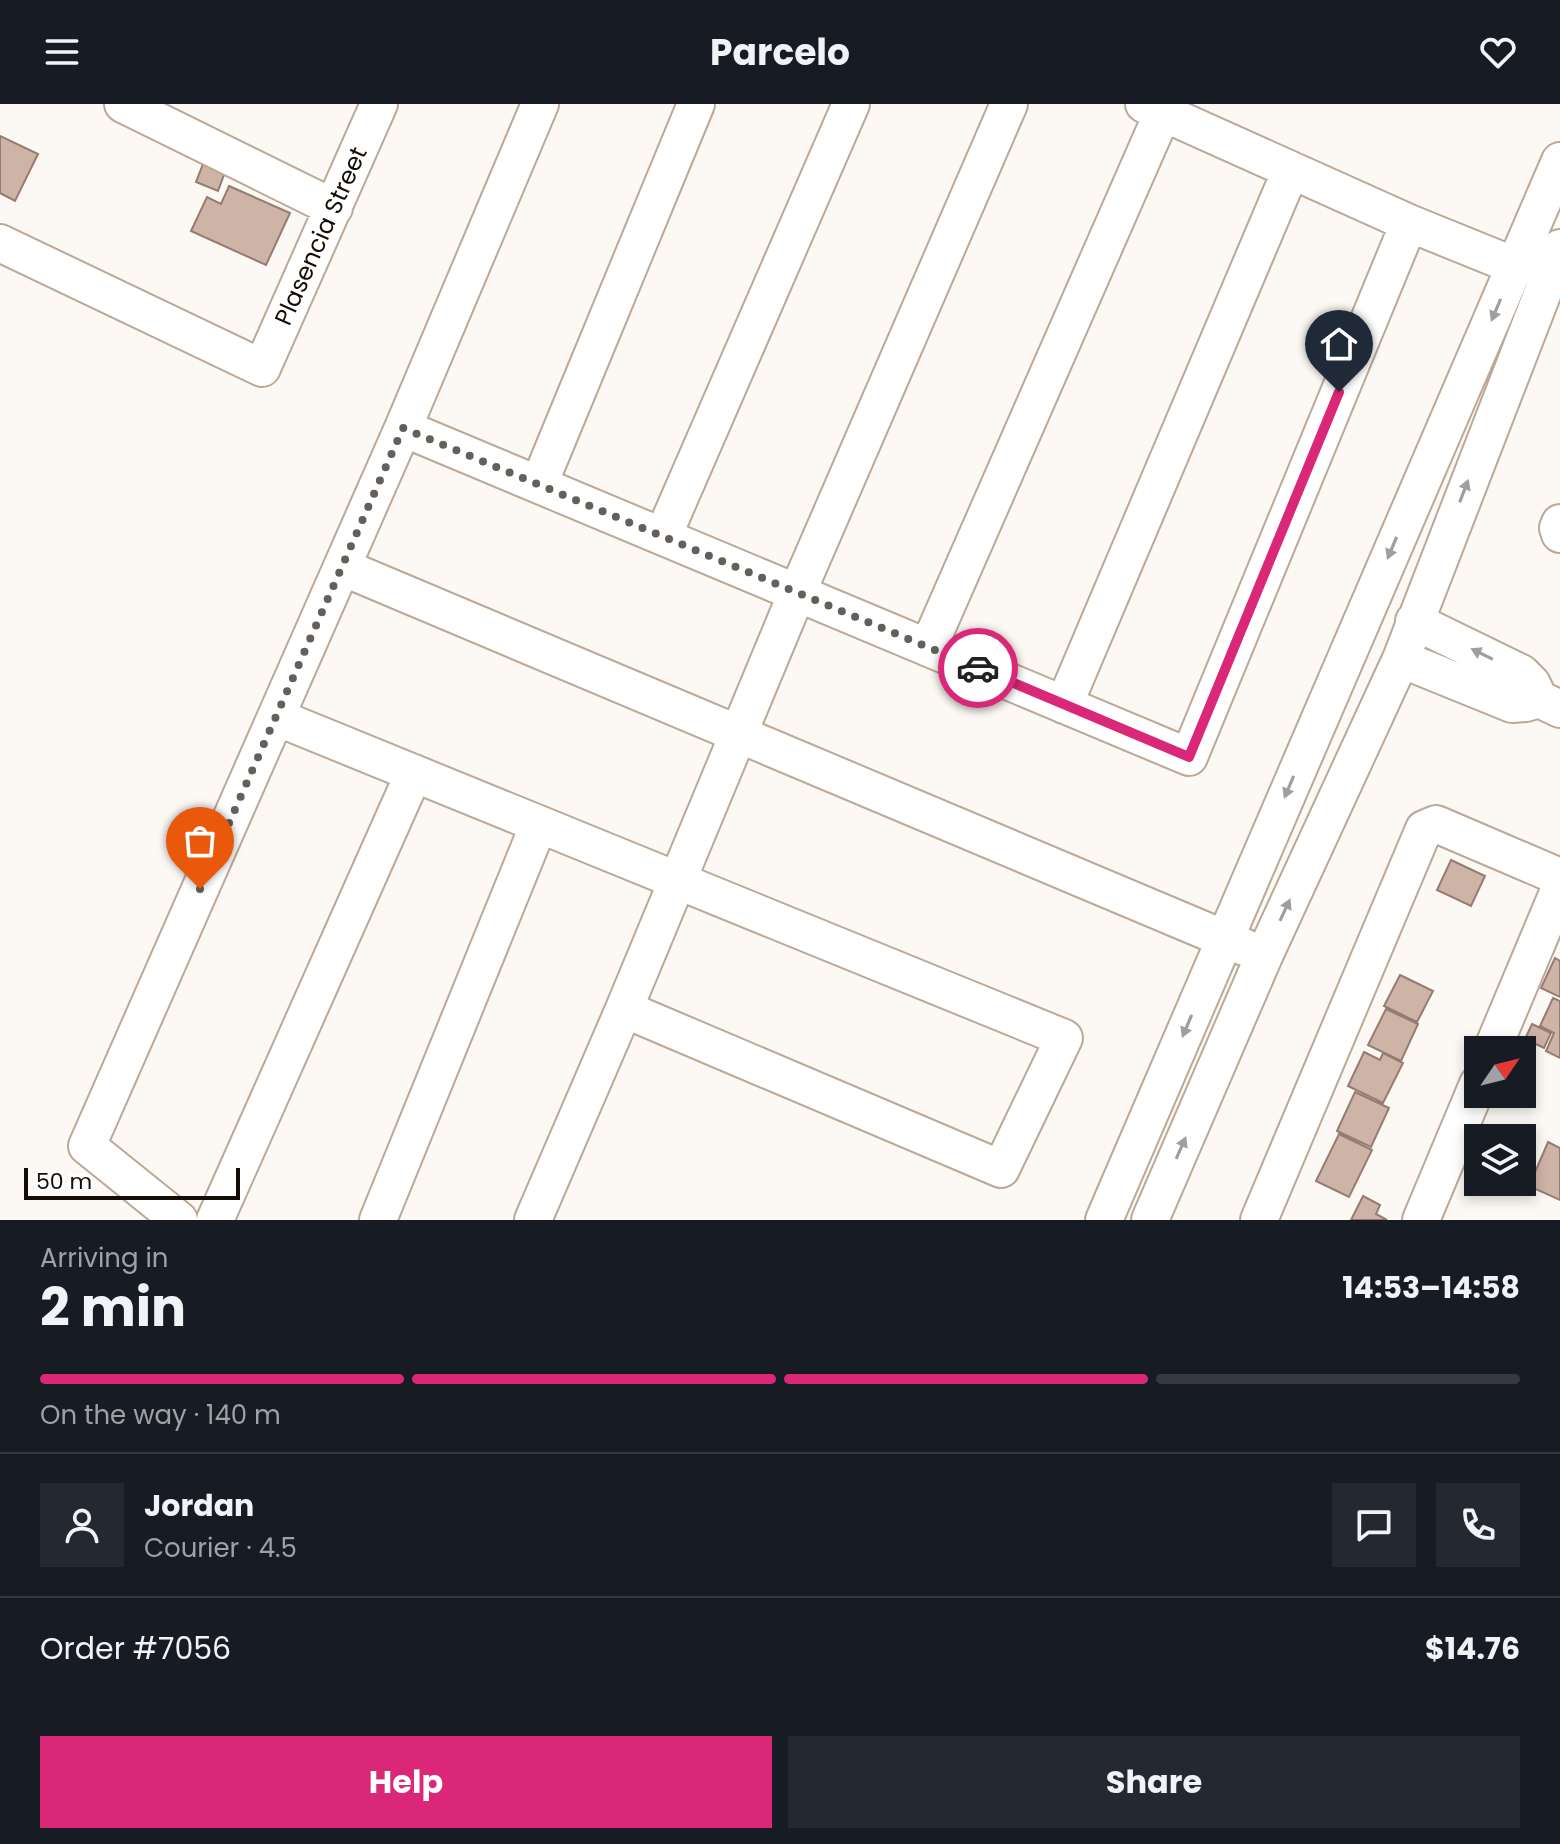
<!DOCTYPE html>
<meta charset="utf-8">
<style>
:root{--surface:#171b24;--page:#242831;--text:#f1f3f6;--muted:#9ea1a6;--line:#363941;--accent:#db2777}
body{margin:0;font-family:Poppins,sans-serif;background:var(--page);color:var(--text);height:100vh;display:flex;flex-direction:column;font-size:30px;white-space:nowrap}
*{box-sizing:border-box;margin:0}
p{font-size:26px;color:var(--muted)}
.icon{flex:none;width:44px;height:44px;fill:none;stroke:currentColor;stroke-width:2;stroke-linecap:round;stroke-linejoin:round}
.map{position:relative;height:1116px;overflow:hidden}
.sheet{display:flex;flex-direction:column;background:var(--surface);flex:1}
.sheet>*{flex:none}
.needle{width:52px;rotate:55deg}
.tools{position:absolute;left:1464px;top:932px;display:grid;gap:16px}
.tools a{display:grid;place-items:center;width:72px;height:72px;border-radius:0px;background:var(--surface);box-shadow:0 4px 12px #0003;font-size:40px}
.scale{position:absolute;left:24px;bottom:20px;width:216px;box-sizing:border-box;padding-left:8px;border:4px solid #140d07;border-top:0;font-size:22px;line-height:28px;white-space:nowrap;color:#140d07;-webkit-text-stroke:6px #fff;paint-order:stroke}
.pin{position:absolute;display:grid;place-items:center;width:68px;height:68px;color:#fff;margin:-82px -34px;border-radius:50% 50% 50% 0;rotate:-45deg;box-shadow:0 0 8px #0007}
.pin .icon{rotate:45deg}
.courier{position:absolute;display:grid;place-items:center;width:80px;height:80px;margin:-40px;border:6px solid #db2777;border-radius:50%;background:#fff;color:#222;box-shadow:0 2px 10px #0007}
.overview em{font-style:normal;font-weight:700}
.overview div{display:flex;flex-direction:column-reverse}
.overview{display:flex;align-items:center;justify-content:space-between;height:136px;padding:0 40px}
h1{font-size:52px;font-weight:700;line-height:60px}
.bar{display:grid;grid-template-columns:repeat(4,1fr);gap:12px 8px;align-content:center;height:96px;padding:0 40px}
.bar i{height:10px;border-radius:6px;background:var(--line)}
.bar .selected{background:var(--accent)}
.bar p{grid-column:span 4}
.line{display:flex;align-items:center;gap:20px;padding:0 40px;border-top:2px solid var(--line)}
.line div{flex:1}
.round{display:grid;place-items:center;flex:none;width:84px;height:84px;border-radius:0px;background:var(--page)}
.action{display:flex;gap:16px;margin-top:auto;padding:16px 40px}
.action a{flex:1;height:92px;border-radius:0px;background:var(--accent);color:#fff;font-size:32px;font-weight:700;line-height:92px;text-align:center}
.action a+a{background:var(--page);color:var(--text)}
header{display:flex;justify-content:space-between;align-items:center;height:104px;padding:0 40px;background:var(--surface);font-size:36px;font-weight:700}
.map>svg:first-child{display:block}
</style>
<header><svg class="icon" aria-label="menu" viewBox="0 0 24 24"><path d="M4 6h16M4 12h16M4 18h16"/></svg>Parcelo<svg class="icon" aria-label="heart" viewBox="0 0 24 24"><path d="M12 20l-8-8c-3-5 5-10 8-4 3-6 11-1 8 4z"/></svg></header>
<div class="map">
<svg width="1560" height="1116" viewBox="0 0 1560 1116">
<rect width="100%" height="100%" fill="#fcf8f4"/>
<!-- building -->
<path fill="#ceb3a7" stroke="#957c71" stroke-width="2" d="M0 32 38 50 15 97 0 89Z
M203 60 225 68 218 87 196 78Z
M229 82 290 109 266 161 191 127 207 93 221 100Z
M1451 756 1485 772 1471 802 1437 786Z
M1555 854 1560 857V893L1541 884Z
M1400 871 1433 887 1417 918 1384 902Z
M1553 894 1560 897V954L1546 947 1554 929 1540 922Z
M1386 905 1418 920 1401 957 1368 941Z
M1532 920 1551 929 1544 944 1525 935Z
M1364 948 1380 956 1383 949 1403 959 1383 999 1348 982Z
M1355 988 1389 1004 1371 1043 1337 1027Z
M1339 1030 1372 1046 1349 1093 1316 1077Z
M1548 1038 1560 1044V1096L1529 1082Z
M1363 1092 1380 1101 1376 1110 1387 1116H1351Z"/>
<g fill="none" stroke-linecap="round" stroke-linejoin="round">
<!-- minor casing -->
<g stroke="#bca895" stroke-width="40">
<path id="minor" d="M123 0 334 104
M1144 0 1409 119 1515 162
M0 139 262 264 379 0
M403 324 1189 653 1409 119
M539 380 696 0
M1560 419 1558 424 1560 430
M663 432 851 0
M342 463 1244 843
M1414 517 1521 569 1532 580 1539 595 1560 605
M928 544 1163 8
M1401 555 1512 600 1526 599 1539 595
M1064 601 1291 66
M276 613 1064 934 1001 1065 624 905
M1492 946 1560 784
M179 1116 87 1042 403 324 540 0
M215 1116 414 669
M378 1116 539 720
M533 1116 624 905 797 489 1009 0
M1104 1116 1560 57
M1150 1116 1264 852 1401 555 1560 144
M1259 1116 1424 725 1436 720 1560 773
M1421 1116 1478 980"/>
</g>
<!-- minor -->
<use href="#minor" stroke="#fff" stroke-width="36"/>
</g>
<!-- one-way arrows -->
<defs><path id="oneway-solid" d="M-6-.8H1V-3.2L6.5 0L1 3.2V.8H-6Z" transform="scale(2)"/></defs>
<g fill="#a19e9c">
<use href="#oneway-solid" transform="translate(1496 206) rotate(113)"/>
<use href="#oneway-solid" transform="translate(1464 387) rotate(-69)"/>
<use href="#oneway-solid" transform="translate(1392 444) rotate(113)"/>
<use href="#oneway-solid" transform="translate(1482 550) rotate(-154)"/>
<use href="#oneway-solid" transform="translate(1289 683) rotate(113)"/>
<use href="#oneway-solid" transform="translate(1285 806) rotate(-65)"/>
<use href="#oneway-solid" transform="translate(1187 922) rotate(113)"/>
<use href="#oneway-solid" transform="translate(1181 1044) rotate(-66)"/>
</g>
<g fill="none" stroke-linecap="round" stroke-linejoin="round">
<!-- done -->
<path stroke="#655f5a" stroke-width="8" stroke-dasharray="0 14.4" d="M200 785 403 324 978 564"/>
<!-- route -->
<path stroke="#db2777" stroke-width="10" d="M978 564 1189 653 1339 288"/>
</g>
<g text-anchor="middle" stroke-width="6" stroke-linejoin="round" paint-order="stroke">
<!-- street labels -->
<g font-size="24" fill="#140d07" stroke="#fff">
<text transform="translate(321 132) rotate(-66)" y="8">Plasencia Street</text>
</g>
</g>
</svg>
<div class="tools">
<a><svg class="needle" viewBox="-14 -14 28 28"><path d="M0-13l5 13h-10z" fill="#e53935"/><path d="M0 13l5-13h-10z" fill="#9ea1a6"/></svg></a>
<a><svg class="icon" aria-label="layers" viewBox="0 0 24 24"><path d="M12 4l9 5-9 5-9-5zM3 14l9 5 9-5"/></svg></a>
</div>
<div class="scale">50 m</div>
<div class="pin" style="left:200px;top:785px;background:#ea580c"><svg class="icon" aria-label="bag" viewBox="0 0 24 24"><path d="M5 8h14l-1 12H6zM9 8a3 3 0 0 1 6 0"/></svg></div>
<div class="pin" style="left:1339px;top:288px;background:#1f2937"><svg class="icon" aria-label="home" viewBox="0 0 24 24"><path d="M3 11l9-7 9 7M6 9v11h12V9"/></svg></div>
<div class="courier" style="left:978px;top:564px"><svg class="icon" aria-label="car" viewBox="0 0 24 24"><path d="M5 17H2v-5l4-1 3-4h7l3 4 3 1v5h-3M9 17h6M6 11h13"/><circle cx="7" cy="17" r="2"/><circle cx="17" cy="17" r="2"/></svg></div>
</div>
<section class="sheet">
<div class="overview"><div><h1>2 min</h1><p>Arriving in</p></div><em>14:53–14:58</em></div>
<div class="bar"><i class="selected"></i><i class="selected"></i><i class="selected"></i><i></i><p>On the way · 140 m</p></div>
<div class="line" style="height:144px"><a class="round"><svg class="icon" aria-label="person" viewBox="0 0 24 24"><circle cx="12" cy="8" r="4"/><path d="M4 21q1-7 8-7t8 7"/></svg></a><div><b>Jordan</b><p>Courier · 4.5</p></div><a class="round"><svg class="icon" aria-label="chat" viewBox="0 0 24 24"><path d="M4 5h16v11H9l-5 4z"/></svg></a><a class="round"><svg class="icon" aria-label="phone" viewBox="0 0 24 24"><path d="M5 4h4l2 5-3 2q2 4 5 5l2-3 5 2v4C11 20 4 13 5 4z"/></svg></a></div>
<div class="line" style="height:104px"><div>Order #7056</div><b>$14.76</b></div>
<div class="action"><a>Help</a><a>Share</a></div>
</section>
